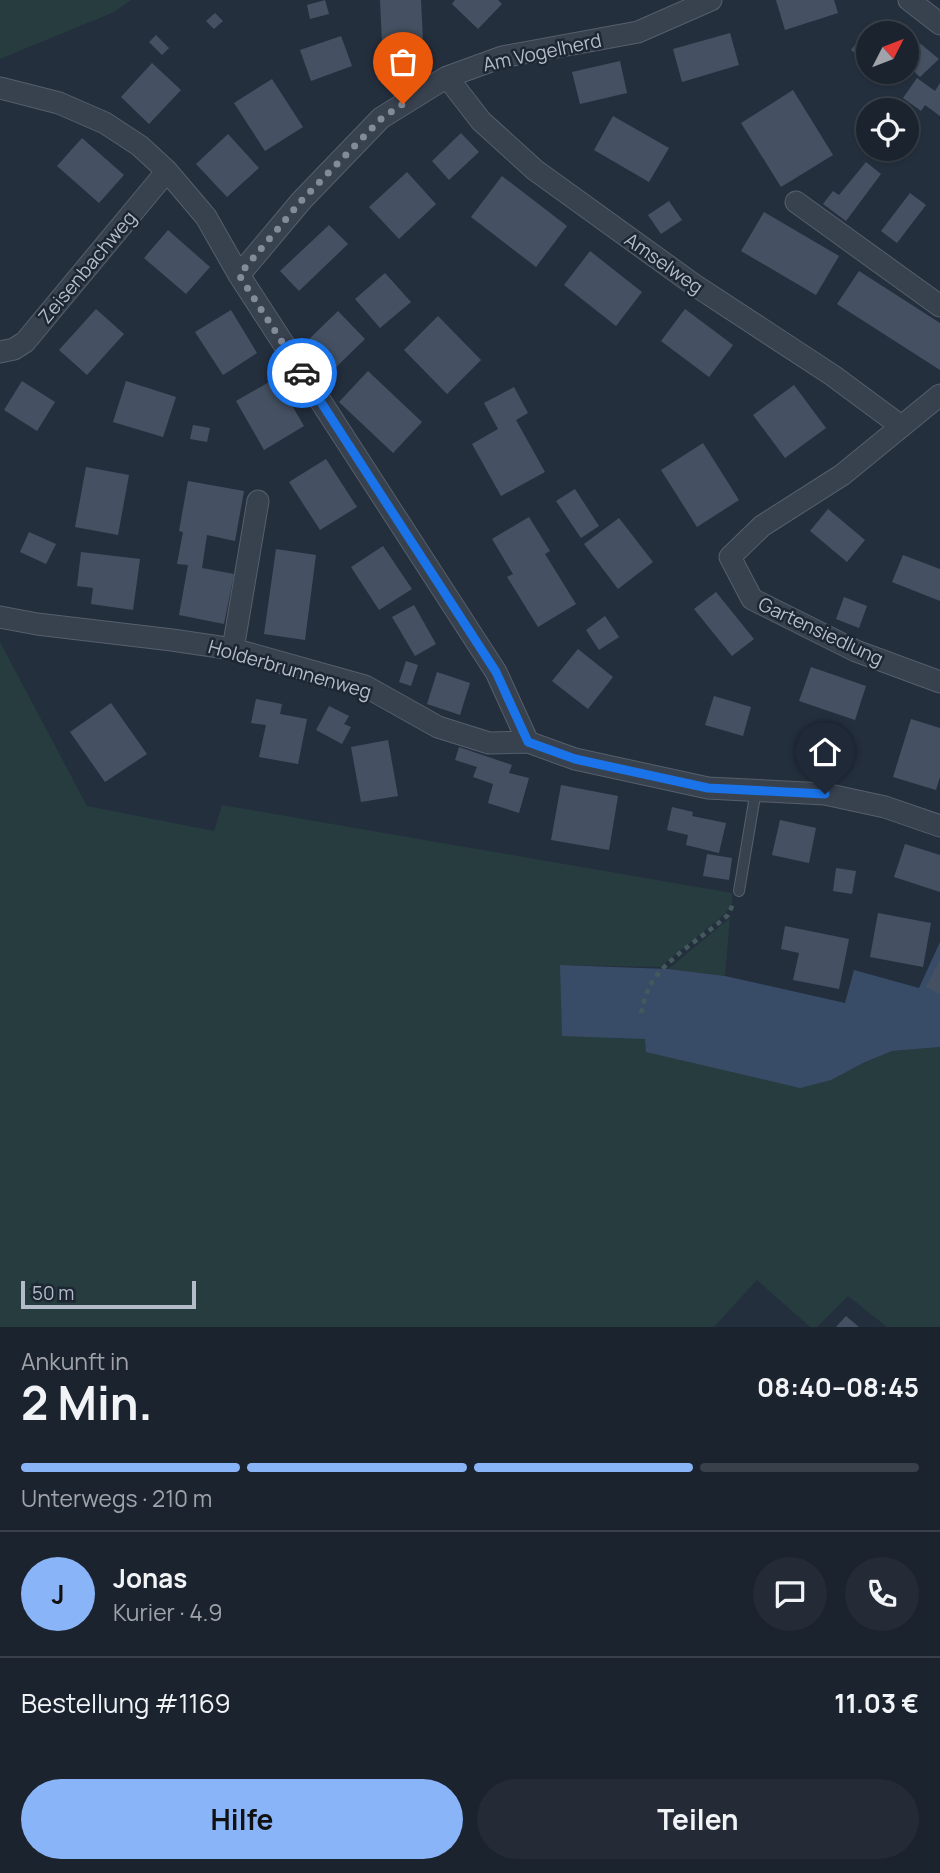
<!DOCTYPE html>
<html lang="de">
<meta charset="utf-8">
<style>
:root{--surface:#1b232e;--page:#242b36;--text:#f1f3f6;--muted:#a0a4aa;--line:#39404a;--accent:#8ab4f8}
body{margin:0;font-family:Manrope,sans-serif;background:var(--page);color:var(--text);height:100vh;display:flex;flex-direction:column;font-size:26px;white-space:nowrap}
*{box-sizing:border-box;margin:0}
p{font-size:23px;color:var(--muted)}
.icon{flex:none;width:38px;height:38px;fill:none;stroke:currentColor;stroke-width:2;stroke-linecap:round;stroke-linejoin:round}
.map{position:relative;height:1327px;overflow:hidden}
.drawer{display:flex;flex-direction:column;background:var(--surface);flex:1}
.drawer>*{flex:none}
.needle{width:46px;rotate:48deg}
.fabs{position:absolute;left:856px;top:21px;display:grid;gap:14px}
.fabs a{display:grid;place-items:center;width:63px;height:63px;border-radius:50%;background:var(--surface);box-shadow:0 2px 5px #0004,0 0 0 2px var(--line);font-size:35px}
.scale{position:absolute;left:21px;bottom:18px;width:175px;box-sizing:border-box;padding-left:7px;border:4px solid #b4bcc9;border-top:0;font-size:19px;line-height:24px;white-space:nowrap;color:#b4bcc9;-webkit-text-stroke:5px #1d2633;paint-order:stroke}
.pin{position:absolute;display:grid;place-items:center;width:60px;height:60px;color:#fff;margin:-72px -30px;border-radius:50% 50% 50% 0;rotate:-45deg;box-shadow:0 0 7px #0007}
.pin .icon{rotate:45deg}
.courier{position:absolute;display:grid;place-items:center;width:70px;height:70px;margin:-35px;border:5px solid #1a73e8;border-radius:50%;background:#fff;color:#222;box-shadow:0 2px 9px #0007}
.headline em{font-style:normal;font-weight:700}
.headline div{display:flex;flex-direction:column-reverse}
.headline{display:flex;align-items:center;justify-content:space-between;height:119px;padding:0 21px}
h1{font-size:46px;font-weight:700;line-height:52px}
.bar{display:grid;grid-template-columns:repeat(4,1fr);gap:10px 7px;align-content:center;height:84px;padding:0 21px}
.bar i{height:9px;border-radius:5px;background:var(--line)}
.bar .selected{background:var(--accent)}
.bar p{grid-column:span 4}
.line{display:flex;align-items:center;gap:18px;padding:0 21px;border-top:2px solid var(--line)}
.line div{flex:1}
.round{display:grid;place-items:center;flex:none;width:74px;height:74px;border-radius:37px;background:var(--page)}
.primary-button{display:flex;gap:14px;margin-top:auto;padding:14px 21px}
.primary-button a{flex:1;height:80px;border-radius:42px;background:var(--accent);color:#111;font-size:28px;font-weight:700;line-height:80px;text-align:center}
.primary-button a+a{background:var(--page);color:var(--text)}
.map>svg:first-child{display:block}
</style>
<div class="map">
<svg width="940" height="1327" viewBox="0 0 940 1327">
<rect width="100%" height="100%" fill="#242f3e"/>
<!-- green -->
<path fill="#263c3f" d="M0 0H131L114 12 0 59Z
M0 642 87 806 214 831 222 805 732 893V903L725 914 660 967 560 965 646 1039 863 1063 892 1051 940 1047V1327H887L848 1296 817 1327H810L757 1280 714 1327H0Z
M730 918 725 976 668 969Z"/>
<!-- water -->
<path fill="#394c67" d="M940 942V1047L892 1051 863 1063 831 1080 800 1088 646 1052 645 1039 562 1036 560 965 668 969 725 976 845 1003 854 970 919 988Z"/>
<!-- building -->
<path fill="#455162" d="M325 0 329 14 310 19 307 5Z
M380 0H421L423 41 382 43Z
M455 0H498L502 4 478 29 452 4Z
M776 0H834L838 13 785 30Z
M215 13 223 21 214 29 206 21Z
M895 25 922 45 939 59 920 77 906 64V33H889Z
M868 28 875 33H868V63L851 50Z
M730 33 739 65 682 82 673 49Z
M156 35 169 48 162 55 149 42Z
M341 36 352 66 311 81 300 50Z
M620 61 627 93 580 104 572 72Z
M152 63 181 90 149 124 121 97Z
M917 78 935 91 940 83V116L925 105 921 111 903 98Z
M272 79 303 127 265 151 234 103Z
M793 90 833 155 781 187 741 123Z
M613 116 669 148 649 182 594 150Z
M461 133 479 152 449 180 432 161Z
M228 134 259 168 227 197 196 164Z
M82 138 124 175 99 203 57 166Z
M866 162 881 174 846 221 823 204 833 191 839 195Z
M407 172 436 204 399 239 369 207Z
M502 176 567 226 536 267 471 217Z
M910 193 926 205 897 243 881 231Z
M669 201 682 220 661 234 648 215Z
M764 212 839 256 816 295 741 251Z
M329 225 348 244 299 291 280 271Z
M168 230 210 267 186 294 144 258Z
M590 251 642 292 616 326 564 285Z
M859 271 940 323V370L837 304Z
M385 273 411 302 380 328 355 299Z
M96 309 124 334 87 375 59 350Z
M685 309 733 345 709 377 661 341Z
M231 310 257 353 223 375 195 332Z
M338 311 365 339 330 373 303 345Z
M438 316 481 360 447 394 404 350Z
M368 371 422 422 393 453 339 402Z
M276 378 304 426 264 450 236 401Z
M22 381 55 402 37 431 4 410Z
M126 381 176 397 163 437 113 422Z
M794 385 826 428 785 458 753 415Z
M514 387 528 413 516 420 545 472 501 496 472 444 498 429 484 403Z
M193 425 210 428 207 442 190 439Z
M703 443 739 500 697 527 661 470Z
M326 459 357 507 320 530 289 482Z
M86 467 129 475 118 535 75 527Z
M188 481 244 491 235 541 207 535 202 568 234 574 224 624 179 615 188 565 177 564 183 532 179 531Z
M575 489 599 526 581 538 556 501Z
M828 509 865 540 847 562 810 531Z
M529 517 550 551 545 554 576 604 538 627 507 577 513 574 492 539Z
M619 518 653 562 618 589 584 544Z
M29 532 56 544 46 564 20 552Z
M383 546 412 589 379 610 351 567Z
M276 549 316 555 305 640 264 634Z
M81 552 140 559 133 610 91 604 93 588 77 586Z
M903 555 940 569V601L892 582Z
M716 592 754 639 732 656 694 609Z
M844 597 867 606 859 628 836 619Z
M414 605 436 644 415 656 392 617Z
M605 616 619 637 599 650 586 630Z
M578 649 613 677 588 709 552 681Z
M406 661 418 665 411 686 399 682Z
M811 667 866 686 855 720 799 701Z
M437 672 470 683 460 715 427 704Z
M714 696 751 707 743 736 705 725Z
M256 699 282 704 280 714 307 719 298 764 259 757 266 725 251 723Z
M111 703 147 754 105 782 70 732Z
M329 706 349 716 344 724 351 727 342 744 316 730Z
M911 719 940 728V777L936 790 893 777Z
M388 740 398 796 361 802 351 747Z
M459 747 512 765 509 773 529 778 519 813 488 803 493 784 473 777 477 767 455 760Z
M561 785 618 796 609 850 551 840Z
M672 807 693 812 692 816 726 823 719 853 686 845 688 835 667 830Z
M780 820 816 828 809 863 772 855Z
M905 844 940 855V892L894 877Z
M707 854 732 858 729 880 703 876Z
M836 868 856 871 852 894 833 891Z
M878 913 931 923 923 967 870 957Z
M785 926 849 939 839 989 793 980 799 953 781 949Z
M940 960V994L926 987Z
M846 1316 859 1327H836Z"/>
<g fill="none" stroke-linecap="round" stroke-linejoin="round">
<!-- lane casing -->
<g stroke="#565f6c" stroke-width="12">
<path id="lane" d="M739 891 756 790"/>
</g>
<!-- street casing -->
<g stroke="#565f6c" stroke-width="23">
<path id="street" d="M909 0 940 24
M447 77 481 121 535 170 693 284 832 375 901 426
M0 88 59 103 105 123 140 146 167 171 206 217 239 275 496 672 528 742 575 759 708 788 825 794 885 807 940 826
M796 202 940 306
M239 275 302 200 381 118 447 77 502 57 638 32 711 0
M0 352 14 349 25 342 167 171
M940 395 842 475 762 526 730 557 752 599 856 651 940 682
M0 617 37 624 172 640 233 649 365 686 438 727 489 743 528 742
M233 649 258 501"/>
</g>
<!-- path -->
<path stroke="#44595c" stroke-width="4.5" stroke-dasharray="5 5" stroke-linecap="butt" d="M641 1013C644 1003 646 991 652 982 668 957 705 936 728 915L733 904"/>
<!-- lane -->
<use href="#lane" stroke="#38414e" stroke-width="10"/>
<!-- street -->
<use href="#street" stroke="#38414e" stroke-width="21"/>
</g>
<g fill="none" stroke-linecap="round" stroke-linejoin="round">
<!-- done -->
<path stroke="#828b98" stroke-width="7" stroke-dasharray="0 12.6" d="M302 373 239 275 302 200 382 118 403 104"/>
<!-- route -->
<path stroke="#1a73e8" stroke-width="9" d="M302 373 496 672 528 742 575 759 708 788 825 794"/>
</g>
<g text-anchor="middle" stroke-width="5" stroke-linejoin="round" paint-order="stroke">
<!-- street labels -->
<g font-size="19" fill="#b4bcc9" stroke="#1d2633">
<text transform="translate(542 52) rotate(-12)" y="7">Am Vogelherd</text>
<text transform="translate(664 263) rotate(35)" y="7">Amselweg</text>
<text transform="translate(87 267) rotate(-50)" y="7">Zeisenbachweg</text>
<text transform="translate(821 631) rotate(25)" y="7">Gartensiedlung</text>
<text transform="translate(290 669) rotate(16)" y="7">Holderbrunnenweg</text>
</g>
</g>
</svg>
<div class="fabs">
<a><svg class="needle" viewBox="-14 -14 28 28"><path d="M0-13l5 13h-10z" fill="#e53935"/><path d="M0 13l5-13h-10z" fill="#a0a4aa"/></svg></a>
<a><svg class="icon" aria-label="locate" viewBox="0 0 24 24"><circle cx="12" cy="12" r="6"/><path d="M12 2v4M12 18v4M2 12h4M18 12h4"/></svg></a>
</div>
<div class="scale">50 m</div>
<div class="pin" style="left:403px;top:104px;background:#ea580c"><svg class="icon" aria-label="bag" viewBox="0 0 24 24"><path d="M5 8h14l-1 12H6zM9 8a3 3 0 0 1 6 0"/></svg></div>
<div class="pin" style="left:825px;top:794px;background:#1f2937"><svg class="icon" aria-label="home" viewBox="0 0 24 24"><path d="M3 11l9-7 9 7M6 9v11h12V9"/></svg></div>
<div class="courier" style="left:302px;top:373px"><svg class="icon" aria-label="car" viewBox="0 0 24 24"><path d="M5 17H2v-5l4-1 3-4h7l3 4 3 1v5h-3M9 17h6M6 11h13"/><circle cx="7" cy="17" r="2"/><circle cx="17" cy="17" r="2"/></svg></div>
</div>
<section class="drawer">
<div class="headline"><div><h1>2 Min.</h1><p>Ankunft in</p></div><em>08:40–08:45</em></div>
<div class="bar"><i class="selected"></i><i class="selected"></i><i class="selected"></i><i></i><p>Unterwegs · 210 m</p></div>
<div class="line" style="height:126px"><b class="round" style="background:var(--accent);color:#111">J</b><div><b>Jonas</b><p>Kurier · 4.9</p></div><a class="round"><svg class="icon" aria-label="chat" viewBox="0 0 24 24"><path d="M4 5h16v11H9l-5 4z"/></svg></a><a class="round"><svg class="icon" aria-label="phone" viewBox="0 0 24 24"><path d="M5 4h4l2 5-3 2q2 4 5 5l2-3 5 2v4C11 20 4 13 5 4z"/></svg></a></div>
<div class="line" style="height:91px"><div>Bestellung #1169</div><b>11.03 €</b></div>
<div class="primary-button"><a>Hilfe</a><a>Teilen</a></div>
</section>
